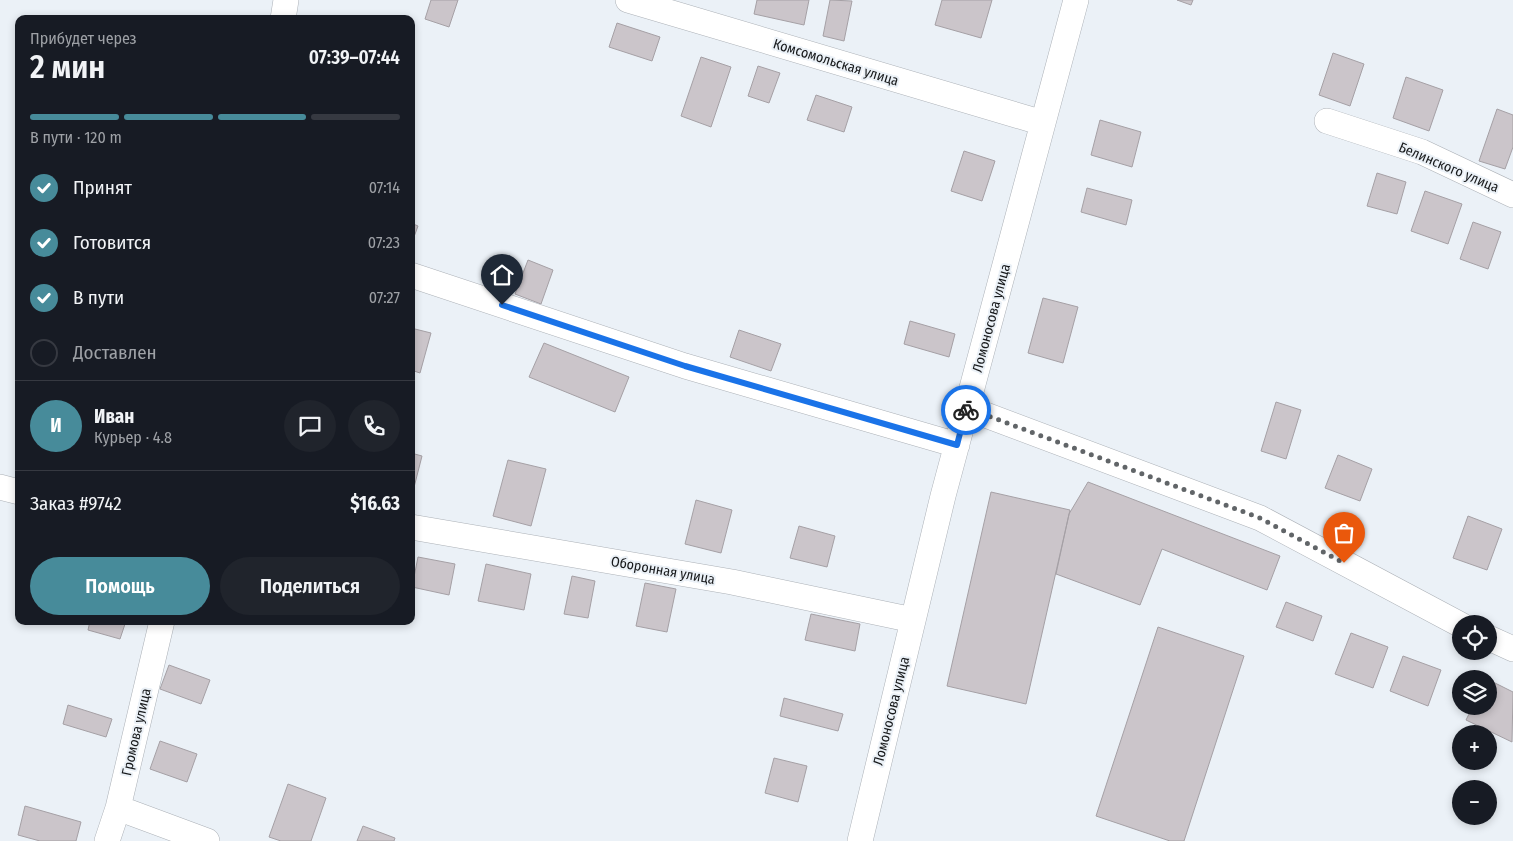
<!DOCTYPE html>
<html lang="ru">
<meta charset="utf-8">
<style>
:root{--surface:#171b24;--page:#20242c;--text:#f1f3f6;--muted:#9ea1a6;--line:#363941;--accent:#478b9a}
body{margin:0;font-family:"Fira Sans Condensed",sans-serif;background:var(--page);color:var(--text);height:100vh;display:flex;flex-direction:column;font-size:19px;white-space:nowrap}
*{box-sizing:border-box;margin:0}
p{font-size:16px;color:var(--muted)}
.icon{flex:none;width:28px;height:28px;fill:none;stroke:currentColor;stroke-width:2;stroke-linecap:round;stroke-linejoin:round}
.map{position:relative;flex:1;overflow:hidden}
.details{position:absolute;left:15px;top:15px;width:400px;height:610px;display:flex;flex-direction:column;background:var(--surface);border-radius:10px;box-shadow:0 2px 8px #0003}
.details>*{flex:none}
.buttons{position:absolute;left:1452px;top:615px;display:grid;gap:10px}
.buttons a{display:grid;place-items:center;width:45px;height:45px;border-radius:50%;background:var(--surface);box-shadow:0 2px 8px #0003;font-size:25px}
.pin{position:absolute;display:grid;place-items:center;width:42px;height:42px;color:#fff;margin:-51px -21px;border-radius:50% 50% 50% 0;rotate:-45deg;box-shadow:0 0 5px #0007}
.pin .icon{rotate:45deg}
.courier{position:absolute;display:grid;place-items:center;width:50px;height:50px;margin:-25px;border:4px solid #1a73e8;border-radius:50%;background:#fff;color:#222;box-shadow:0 1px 6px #0007}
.head em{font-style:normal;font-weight:600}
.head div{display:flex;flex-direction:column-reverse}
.head{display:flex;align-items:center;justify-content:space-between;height:85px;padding:0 15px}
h1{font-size:32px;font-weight:600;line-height:38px}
.bar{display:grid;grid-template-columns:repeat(4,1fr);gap:8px 5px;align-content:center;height:60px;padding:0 15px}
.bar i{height:6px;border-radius:4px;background:var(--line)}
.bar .selected{background:var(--accent)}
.bar p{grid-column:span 4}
.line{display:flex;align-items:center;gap:12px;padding:0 15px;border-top:1px solid var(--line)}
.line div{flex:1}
.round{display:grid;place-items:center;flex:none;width:52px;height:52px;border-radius:26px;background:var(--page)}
ol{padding:0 15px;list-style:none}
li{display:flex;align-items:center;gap:15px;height:55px}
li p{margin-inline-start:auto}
li .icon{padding:5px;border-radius:50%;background:var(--accent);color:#fff;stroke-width:4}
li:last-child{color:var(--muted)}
li i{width:28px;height:28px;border:2px solid var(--line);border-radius:50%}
.button{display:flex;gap:10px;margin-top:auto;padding:10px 15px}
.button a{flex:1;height:58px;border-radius:30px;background:var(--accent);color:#fff;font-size:20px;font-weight:600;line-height:58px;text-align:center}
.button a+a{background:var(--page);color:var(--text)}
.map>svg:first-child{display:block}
</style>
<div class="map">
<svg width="1513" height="841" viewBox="0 0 1513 841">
<rect width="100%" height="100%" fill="#ebf1f7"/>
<!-- building -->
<path fill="#cbc5ca" stroke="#a5a0a5" d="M431 0H458L449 27 425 19Z
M757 0H809L804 25 754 14Z
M830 0 852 1 844 41 823 36Z
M942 0H992L981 38 935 25Z
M1177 0H1193L1191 5Z
M617 23 660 37 652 61 609 47Z
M1333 53 1364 64 1350 106 1319 95Z
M701 57 731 67 711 127 681 116Z
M758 66 780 73 769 103 748 96Z
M1406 77 1443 90 1429 131 1393 118Z
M816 95 852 107 844 132 807 120Z
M1497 109 1513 115V147L1505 169 1479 161Z
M1100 120 1141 132 1132 167 1091 155Z
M964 151 995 161 982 201 951 191Z
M1377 173 1406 182 1397 214 1367 206Z
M1087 188 1132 200 1126 225 1081 212Z
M1425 191 1462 204 1448 244 1411 231Z
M1473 222 1501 232 1488 269 1460 259Z
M411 223 418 226 411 245Z
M528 260 553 270 541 304 515 294Z
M1043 298 1078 307 1063 363 1028 353Z
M910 321 955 334 949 357 904 344Z
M411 328 431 333 420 373 411 370Z
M739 330 781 344 771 371 730 357Z
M544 343 629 377 615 412 529 377Z
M1276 402 1301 410 1286 459 1261 451Z
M411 453 422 456 411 499Z
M1338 455 1372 469 1360 501 1325 488Z
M508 460 546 469 531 526 493 516Z
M1088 482 1280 556 1267 590 1162 549 1140 605 1056 574 1069 514Z
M991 492 1070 510 1026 704 947 686Z
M696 500 732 510 721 553 685 544Z
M1468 516 1502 529 1487 570 1453 558Z
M799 526 835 536 827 567 790 558Z
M418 557 455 564 449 595 412 587Z
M486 564 531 574 524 610 478 601Z
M572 576 595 581 588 618 564 614Z
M645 583 676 589 667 632 636 626Z
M1286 602 1322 616 1313 641 1276 627Z
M811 614 860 624 855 651 805 640Z
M90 621H126L120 639 88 630Z
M1158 627 1244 656 1184 841H1170L1096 816Z
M1351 633 1388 647 1373 688 1335 674Z
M1403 656 1441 670 1428 706 1390 691Z
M169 665 210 680 201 704 160 689Z
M1489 680 1513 692 1512 742 1466 720 1473 706H1489Z
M784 698 843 714 838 731 780 716Z
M68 705 112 719 106 737 63 724Z
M160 741 197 754 187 782 150 769Z
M774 758 807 766 798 802 765 793Z
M288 784 326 798 311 841H281L269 837Z
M25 806 81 822 76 841H40L18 835Z
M363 826 395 838 394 841H357Z"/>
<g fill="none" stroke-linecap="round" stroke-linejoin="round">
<!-- minor casing -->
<g stroke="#acb1b7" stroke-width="26">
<path id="minor" d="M628 0 1043 123
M283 19 286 0
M1327 121 1422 152 1513 195
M411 275 685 366 957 445
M967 408 1260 518 1461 625
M0 487 19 492
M411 527 732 582 913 620
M1489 638 1513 649
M118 808 207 841
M107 841 118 808 162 621
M860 841 943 496 1076 0"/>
</g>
<!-- minor -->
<use href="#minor" stroke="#fff" stroke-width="25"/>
</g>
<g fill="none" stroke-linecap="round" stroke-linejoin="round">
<!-- done -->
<path stroke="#616568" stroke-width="5" stroke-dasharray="0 9" d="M966 410 967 408 1260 518 1344 563"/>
<!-- route -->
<path stroke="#1a73e8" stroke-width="6" d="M502 305 685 366 957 445 966 410"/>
</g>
<g text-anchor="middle" stroke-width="4" stroke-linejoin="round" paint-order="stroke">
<!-- street labels -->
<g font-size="14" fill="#17191b" stroke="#ebf1f7">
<text transform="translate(836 62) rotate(17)" y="5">Комсомольская улица</text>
<text transform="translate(1449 167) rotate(23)" y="5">Белинского улица</text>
<text transform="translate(991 318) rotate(-75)" y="5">Ломоносова улица</text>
<text transform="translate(663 570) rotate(10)" y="5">Оборонная улица</text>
<text transform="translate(891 711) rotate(-76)" y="5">Ломоносова улица</text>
<text transform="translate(136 732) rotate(-77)" y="5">Громова улица</text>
</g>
</g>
</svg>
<div class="buttons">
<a><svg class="icon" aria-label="locate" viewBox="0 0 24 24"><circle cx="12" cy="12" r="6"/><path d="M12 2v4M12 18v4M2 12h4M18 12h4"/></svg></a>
<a><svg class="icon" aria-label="layers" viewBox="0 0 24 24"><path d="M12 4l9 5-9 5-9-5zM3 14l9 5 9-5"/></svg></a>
<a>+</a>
<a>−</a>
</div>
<div class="pin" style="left:1344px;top:563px;background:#ea580c"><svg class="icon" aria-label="bag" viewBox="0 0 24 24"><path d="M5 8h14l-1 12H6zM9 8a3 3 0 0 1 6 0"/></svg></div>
<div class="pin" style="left:502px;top:305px;background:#1f2937"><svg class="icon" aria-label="home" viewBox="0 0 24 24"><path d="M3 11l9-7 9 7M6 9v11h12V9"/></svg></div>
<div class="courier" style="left:966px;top:410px"><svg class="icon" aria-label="bike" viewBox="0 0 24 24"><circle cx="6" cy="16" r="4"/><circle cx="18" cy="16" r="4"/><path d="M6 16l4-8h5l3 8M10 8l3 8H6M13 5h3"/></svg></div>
<section class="details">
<div class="head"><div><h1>2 мин</h1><p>Прибудет через</p></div><em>07:39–07:44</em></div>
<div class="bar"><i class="selected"></i><i class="selected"></i><i class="selected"></i><i></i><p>В пути · 120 m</p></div>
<ol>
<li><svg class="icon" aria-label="check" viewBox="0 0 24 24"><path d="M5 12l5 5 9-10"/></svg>Принят<p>07:14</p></li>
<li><svg class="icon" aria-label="check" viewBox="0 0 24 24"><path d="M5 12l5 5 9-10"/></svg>Готовится<p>07:23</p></li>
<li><svg class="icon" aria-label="check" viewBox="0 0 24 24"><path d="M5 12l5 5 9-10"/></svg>В пути<p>07:27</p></li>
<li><i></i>Доставлен</li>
</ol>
<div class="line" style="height:90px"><b class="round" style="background:var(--accent);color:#fff">И</b><div><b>Иван</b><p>Курьер · 4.8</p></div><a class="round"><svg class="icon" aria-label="chat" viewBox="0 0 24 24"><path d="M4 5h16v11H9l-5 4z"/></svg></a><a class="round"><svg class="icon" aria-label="phone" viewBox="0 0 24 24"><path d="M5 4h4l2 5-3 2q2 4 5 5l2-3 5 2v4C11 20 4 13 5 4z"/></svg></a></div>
<div class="line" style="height:65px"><div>Заказ #9742</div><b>$16.63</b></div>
<div class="button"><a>Помощь</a><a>Поделиться</a></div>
</section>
</div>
